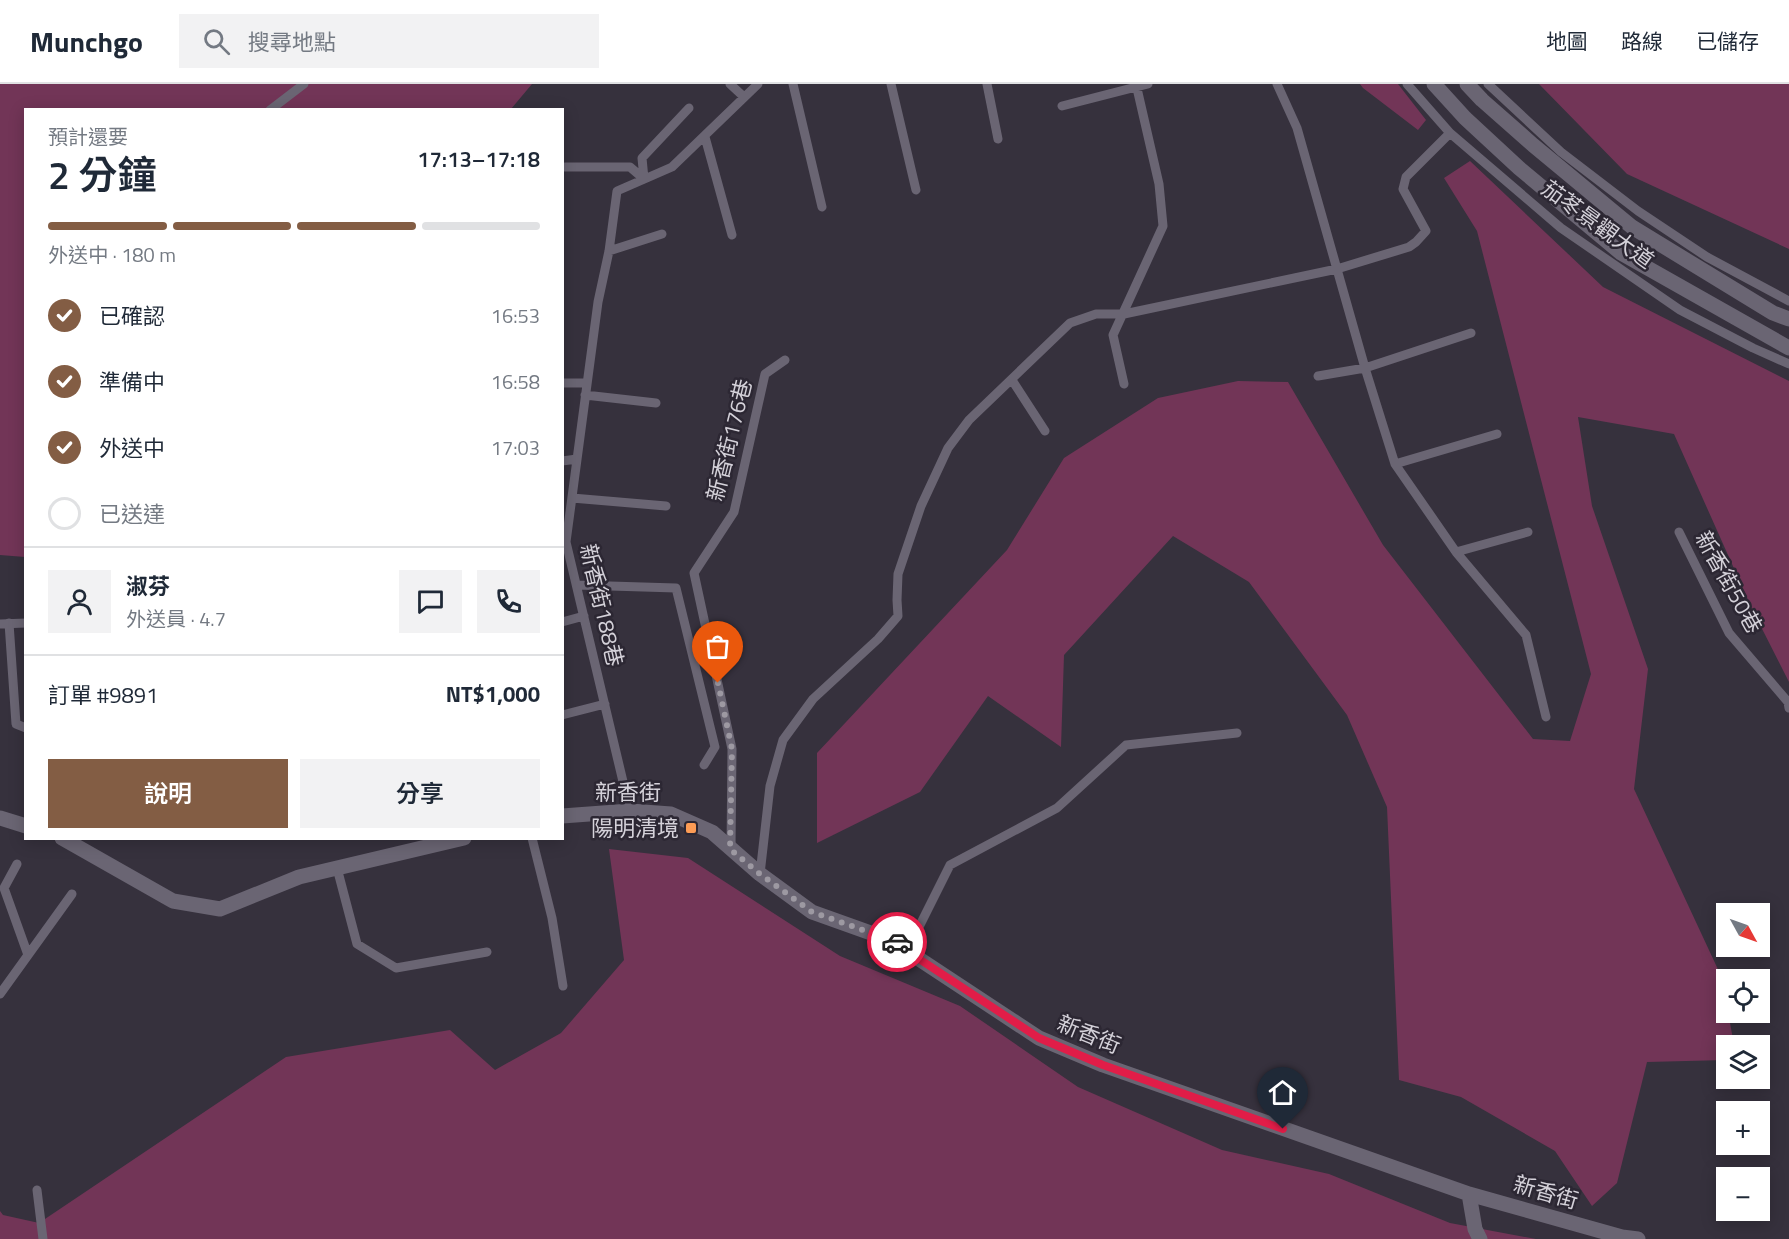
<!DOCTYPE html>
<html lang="zh-TW">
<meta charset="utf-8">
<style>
:root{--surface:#fff;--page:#f2f2f3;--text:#1f2937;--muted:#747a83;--line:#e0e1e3;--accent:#835d44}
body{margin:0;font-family:"Titillium Web","Noto Sans TC",sans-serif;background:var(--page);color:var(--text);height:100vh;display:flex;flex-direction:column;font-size:22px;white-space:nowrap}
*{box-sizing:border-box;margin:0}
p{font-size:20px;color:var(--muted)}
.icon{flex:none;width:33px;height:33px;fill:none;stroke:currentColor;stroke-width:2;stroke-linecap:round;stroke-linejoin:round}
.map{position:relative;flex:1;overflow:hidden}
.details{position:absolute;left:24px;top:24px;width:540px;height:732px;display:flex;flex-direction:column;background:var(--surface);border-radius:0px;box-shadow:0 3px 15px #0003}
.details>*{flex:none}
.needle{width:39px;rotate:130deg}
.buttons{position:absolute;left:1716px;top:819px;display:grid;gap:12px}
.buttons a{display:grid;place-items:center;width:54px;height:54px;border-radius:0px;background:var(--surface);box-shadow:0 3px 15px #0003;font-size:30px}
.pin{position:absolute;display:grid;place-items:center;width:51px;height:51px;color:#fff;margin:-62px -26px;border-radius:50% 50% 50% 0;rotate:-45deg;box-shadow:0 0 6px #0007}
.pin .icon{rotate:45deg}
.courier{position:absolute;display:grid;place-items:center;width:60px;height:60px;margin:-30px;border:4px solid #e11d48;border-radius:50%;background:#fff;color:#222;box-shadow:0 2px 8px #0007}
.overview em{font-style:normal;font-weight:600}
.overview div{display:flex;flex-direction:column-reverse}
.overview{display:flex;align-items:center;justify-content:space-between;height:102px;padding:0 24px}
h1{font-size:39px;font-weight:600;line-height:45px}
.bar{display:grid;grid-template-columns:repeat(4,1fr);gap:9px 6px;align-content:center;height:72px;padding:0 24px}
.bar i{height:8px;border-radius:4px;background:var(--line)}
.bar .active{background:var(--accent)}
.bar p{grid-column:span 4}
.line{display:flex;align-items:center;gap:15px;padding:0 24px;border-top:2px solid var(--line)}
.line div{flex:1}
.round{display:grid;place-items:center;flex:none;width:63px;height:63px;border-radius:0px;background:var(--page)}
ol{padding:0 24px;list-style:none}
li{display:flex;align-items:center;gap:18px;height:66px}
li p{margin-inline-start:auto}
li .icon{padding:6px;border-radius:50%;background:var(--accent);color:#fff;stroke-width:4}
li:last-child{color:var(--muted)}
li i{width:33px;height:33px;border:3px solid var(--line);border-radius:50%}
.button{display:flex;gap:12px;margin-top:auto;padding:12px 24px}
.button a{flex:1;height:69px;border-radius:0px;background:var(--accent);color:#fff;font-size:24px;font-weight:600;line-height:69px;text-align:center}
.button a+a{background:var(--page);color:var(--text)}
header{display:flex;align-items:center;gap:36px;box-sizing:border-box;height:84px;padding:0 30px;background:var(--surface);border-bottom:2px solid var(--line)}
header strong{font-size:28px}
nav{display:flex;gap:33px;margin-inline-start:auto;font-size:21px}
.search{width:420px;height:54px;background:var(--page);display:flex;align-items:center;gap:15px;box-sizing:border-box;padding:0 21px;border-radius:0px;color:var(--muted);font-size:22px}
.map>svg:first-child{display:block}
</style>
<header>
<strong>Munchgo</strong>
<div class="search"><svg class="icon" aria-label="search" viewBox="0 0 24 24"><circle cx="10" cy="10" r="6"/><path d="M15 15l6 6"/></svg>搜尋地點</div>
<nav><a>地圖</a><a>路線</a><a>已儲存</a></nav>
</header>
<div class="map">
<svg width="1789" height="1155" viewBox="0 0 1789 1155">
<rect width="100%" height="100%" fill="#36313d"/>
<!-- green -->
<path fill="#723557" d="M0 0H532L511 25 26 26 25 473 0 471Z
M1360 0H1398L1426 36 1418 46 1363 4Z
M1539 0H1789V165L1627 90Z
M1470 77 1603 203 1789 297V598L1753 527 1674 350 1578 333 1592 422 1648 585 1634 705 1722 894 1734 961 1726 962V976L1647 978 1617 1099 1592 1122 1555 1067 1461 1013 1399 996 1387 723 1347 631 1249 498 1173 452 1064 571 1061 663 988 612 920 708 817 759V669L1007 466 1064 374 1158 314 1238 297 1288 298 1383 461 1533 655 1570 657 1591 590 1477 147 1444 94Z
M609 765 688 774 840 872 960 922 1078 1003 1222 1066 1329 1090 1450 1139 1536 1155H0V1127L3 1131 39 1139 286 973 450 946 495 986 561 949 624 876Z"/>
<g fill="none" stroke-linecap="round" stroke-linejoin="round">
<!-- service -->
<path stroke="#6a6573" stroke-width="9" d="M730 0 744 13
M793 0 822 123
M891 0 916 106
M987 0 998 55
M1277 0 1297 44 1365 284 1395 380 1456 468 1526 551 1546 633
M1407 0 1450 49 1561 144 1680 226 1753 264 1789 280
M1488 0 1561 68 1638 127 1707 173 1789 217
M1062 22 1148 0
M270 26 304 0
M705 53 732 151
M565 83H630L644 95
M644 95 642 74 689 24
M609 167 662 150
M1318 292 1365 284 1471 249
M1012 296 1045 347
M562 299H586
M1124 300 1113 251 1163 142 1159 100 1136 0
M585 311 656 319
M562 377 577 375
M1395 380 1497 350
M572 414 666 422
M1679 448 1729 549 1788 618 1789 624
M1456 468 1528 448
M577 501 676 504 715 663 704 681
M562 538 584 532
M9 539 16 640 26 644
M0 540 26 539
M562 631 605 620
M630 727 566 458 598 218 609 167 617 107 672 83 758 0
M532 754 552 834 563 902
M731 765 732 665 694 489 734 428 765 290 785 276
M17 780 4 804 28 871
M337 784 357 860 396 884 487 868
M760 790 770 702 783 656 813 615 878 555 898 532 897 516 898 490 921 422 948 364 969 336 1070 239 1096 230H1124L1337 185 1409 163 1416 158 1426 147 1403 105 1406 93 1450 49
M907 867 950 781 1057 724 1126 661 1237 649
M0 910 72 810
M37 1106 43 1155"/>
<!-- minor -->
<path stroke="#6a6573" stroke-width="15" d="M562 732 630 727 671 730 712 748 760 790 812 828 896 858 907 867 1039 954 1103 981 1469 1110 1622 1153 1638 1155
M0 734 26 742
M62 754 173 817 220 825 299 793 464 754
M1469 1110 1475 1145 1480 1155"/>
<!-- tertiary -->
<path stroke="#6a6573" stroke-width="15" d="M1434 0 1465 34 1519 84 1621 169 1789 264
M1467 0 1482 16 1533 61 1632 143 1773 229 1789 235"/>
</g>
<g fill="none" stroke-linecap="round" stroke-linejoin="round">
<!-- done -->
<path stroke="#9d99a2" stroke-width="6" stroke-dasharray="0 10.8" d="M718 599 732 665 730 765 760 790 812 828 897 858"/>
<!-- route -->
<path stroke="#e11d48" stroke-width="8" d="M897 858 907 867 1039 954 1103 981 1283 1045"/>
</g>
<!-- markers -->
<rect fill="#fd9c55" stroke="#2c2733" stroke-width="2" x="685" y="738" width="12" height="12" rx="3"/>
<g text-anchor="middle" stroke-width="5" stroke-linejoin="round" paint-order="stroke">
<!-- street labels -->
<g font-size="22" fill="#d4d1d9" stroke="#2c2733">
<text transform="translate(1598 140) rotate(36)" y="8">茄苳景觀大道</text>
<text transform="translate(729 356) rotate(-76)" y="8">新香街176巷</text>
<text transform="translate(1729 498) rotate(61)" y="8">新香街50巷</text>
<text transform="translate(602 521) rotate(77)" y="8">新香街188巷</text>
<text x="628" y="716">新香街</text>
<text transform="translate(1089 950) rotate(22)" y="8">新香街</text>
<text transform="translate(1546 1108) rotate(16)" y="8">新香街</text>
</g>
<!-- poi labels -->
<g font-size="22" fill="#d4d1d9" stroke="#2c2733" text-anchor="end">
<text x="679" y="752">陽明清境</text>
</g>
</g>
</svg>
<div class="buttons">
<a><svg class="needle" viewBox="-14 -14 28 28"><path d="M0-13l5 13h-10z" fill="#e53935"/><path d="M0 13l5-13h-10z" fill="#747a83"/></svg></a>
<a><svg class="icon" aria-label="locate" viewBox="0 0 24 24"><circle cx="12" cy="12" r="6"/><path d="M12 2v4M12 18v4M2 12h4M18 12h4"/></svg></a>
<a><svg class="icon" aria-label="layers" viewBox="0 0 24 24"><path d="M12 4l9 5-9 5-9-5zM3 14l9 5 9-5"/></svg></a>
<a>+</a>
<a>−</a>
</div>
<div class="pin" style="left:718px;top:599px;background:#ea580c"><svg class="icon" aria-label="bag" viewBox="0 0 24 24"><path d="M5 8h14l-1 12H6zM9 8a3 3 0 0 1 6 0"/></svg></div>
<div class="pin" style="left:1283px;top:1045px;background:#1f2937"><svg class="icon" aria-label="home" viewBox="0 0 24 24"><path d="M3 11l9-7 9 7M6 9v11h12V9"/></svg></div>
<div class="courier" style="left:897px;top:858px"><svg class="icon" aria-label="car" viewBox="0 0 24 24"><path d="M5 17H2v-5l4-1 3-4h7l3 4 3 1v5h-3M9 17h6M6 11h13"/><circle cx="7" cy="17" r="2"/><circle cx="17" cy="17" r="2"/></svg></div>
<section class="details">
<div class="overview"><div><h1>2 分鐘</h1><p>預計還要</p></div><em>17:13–17:18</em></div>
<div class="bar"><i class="active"></i><i class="active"></i><i class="active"></i><i></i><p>外送中 · 180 m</p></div>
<ol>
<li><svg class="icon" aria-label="check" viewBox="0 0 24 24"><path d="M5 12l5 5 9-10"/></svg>已確認<p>16:53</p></li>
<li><svg class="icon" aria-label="check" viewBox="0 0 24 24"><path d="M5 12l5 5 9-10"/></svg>準備中<p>16:58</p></li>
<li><svg class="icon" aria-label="check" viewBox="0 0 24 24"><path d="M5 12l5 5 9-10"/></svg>外送中<p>17:03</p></li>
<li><i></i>已送達</li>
</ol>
<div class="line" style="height:108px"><a class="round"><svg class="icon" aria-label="person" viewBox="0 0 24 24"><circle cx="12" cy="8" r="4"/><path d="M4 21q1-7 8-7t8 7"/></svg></a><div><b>淑芬</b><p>外送員 · 4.7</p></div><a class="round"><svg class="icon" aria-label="chat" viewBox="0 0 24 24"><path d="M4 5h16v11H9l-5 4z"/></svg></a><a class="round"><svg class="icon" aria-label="phone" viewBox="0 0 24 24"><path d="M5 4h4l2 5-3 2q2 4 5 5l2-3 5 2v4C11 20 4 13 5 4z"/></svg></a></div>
<div class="line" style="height:78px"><div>訂單 #9891</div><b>NT$1,000</b></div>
<div class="button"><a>說明</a><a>分享</a></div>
</section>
</div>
